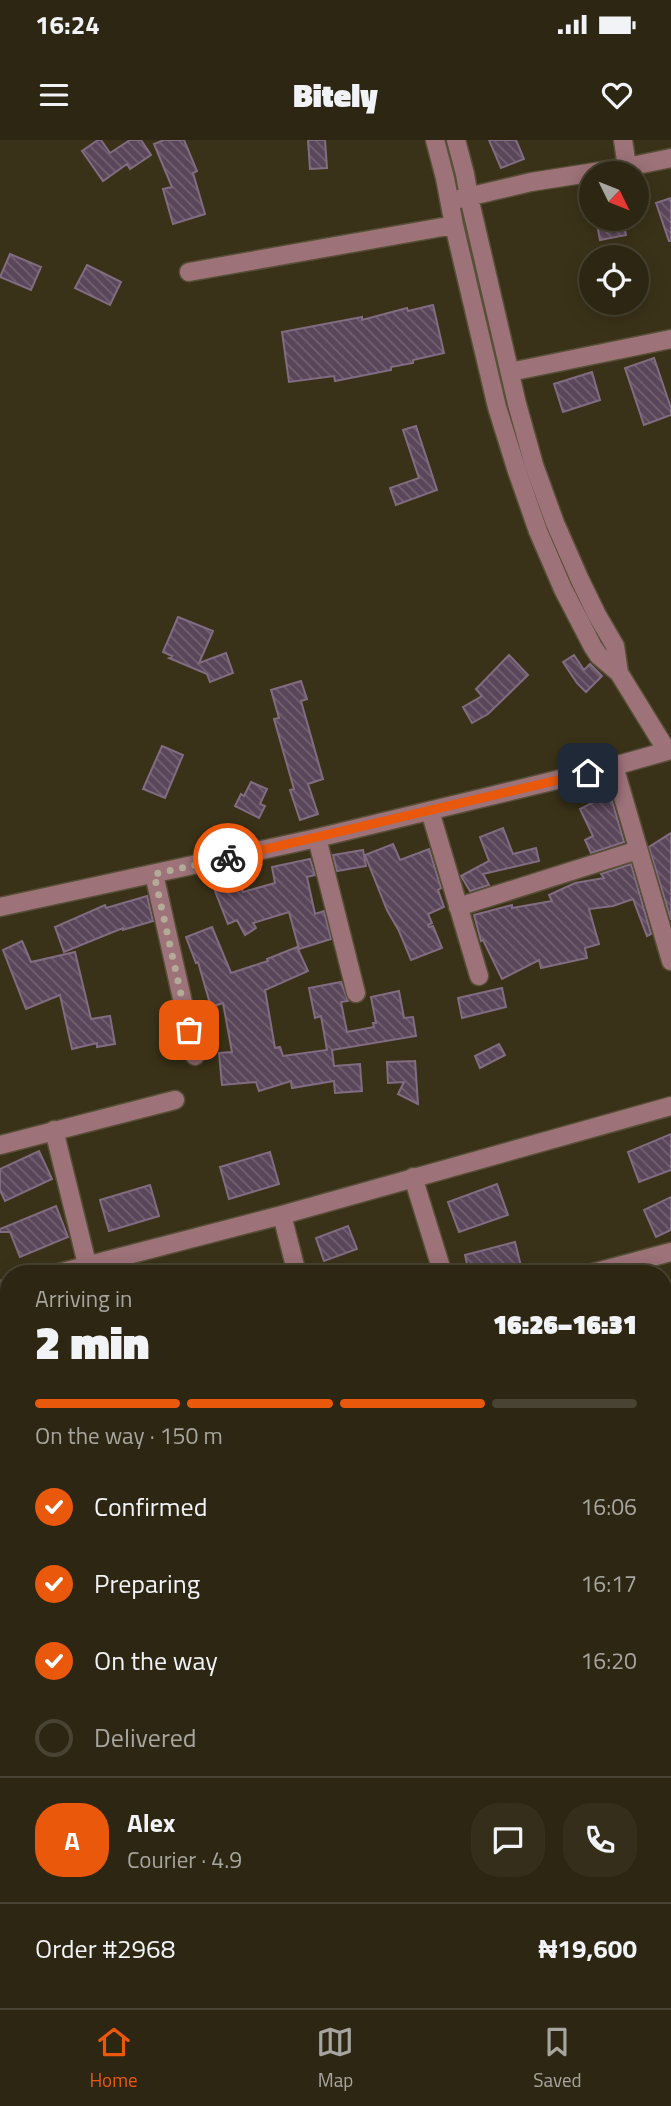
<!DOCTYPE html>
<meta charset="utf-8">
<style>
:root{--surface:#2c2612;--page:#342e1b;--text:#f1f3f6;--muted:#a6a59f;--line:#484332;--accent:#ea580c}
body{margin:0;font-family:"Titillium Web",sans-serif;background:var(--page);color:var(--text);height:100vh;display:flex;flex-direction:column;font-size:26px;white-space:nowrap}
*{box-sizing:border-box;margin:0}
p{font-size:23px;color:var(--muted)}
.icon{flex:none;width:38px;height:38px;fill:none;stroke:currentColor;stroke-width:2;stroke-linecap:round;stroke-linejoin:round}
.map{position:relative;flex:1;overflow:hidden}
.panel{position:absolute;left:0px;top:1125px;width:672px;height:744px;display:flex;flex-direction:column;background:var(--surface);border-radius:28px 28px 0 0;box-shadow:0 4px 18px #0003,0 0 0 2px var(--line)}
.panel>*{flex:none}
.needle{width:46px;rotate:133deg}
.fabs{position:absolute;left:579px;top:21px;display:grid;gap:14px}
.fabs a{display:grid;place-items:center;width:70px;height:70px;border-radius:50%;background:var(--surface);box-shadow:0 4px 18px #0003,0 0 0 2px var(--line);font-size:35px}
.pin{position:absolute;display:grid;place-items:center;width:60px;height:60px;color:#fff;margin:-30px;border-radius:14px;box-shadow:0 4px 10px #0006}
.courier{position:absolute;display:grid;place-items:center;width:70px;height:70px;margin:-35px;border:5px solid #ea580c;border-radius:50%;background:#fff;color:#222;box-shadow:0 2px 9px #0007}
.headline em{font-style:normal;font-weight:800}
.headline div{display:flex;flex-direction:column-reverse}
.headline{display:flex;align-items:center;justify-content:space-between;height:119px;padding:0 35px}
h1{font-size:46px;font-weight:800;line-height:52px}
.bar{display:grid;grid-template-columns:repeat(4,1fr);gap:10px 7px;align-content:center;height:84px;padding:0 35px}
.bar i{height:9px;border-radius:5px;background:var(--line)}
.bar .on{background:var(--accent)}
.bar p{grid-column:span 4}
.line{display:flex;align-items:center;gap:18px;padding:0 35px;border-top:2px solid var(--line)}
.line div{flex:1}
.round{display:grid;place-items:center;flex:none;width:74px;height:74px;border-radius:28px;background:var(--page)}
ol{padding:0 35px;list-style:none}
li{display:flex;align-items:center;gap:21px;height:77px}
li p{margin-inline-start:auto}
li .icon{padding:7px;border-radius:50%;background:var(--accent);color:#fff;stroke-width:4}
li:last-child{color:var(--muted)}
li i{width:38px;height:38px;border:4px solid var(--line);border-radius:50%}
.status{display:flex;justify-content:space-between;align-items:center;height:49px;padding:0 35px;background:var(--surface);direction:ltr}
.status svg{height:19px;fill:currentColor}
header{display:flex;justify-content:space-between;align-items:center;height:91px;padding:0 35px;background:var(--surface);font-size:32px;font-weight:800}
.tabs{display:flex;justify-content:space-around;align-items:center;height:98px;border-top:2px solid var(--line);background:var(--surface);font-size:19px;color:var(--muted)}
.tabs a{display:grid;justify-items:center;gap:4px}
.tabs .on{color:var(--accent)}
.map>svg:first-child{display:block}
</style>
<div class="status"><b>16:24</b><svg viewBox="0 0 49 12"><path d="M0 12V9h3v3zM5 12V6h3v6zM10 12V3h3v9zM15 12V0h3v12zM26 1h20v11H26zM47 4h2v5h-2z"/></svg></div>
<header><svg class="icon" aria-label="menu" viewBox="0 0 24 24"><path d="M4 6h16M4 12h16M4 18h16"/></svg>Bitely<svg class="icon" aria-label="heart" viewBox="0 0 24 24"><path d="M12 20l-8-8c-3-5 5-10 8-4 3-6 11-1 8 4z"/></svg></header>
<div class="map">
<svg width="671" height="1868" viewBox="0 0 671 1868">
<defs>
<pattern id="building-back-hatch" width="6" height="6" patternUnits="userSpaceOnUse" patternTransform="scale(1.75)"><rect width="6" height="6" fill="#5a465a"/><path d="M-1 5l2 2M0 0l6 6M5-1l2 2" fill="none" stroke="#726171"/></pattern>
</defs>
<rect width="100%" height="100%" fill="#3a3218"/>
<!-- building -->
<path fill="url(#building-back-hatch)" stroke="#826c82" stroke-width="2" d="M98 0H101L110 13 130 0H141L151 15 130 29 127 24 103 41 82 11Z
M164 0H184L197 31 193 33 205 74 173 84 163 49 172 47 154 4Z
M308 0H325L327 28 310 29Z
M489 0H516L524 19 501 28Z
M671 58V101H669L656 63Z
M596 79H622L626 95 600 100Z
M10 114 41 127 31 150 0 137Z
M87 125 121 142 110 165 75 148Z
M433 165 444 213 413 220V223L391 227V230L335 241 334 236 289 242 282 192 362 177V180L407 168 408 171Z
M654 218 671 268V275L644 285 625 228Z
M592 232 600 260 563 272 554 244Z
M416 286 437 350 396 365 390 348 419 338 403 290Z
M178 477 213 491 199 523 226 513 233 533 210 542 207 534 169 518 172 516 163 512Z
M509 515 528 535 488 574 472 583 463 567 482 556 476 549Z
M574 515 584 530 590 524 602 536 586 552 577 543 563 522Z
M301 541 307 559 301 561 323 639 308 644 318 674 300 680 290 650 294 649 274 579 279 578 271 550Z
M162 606 183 615 165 658 143 649Z
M251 642 267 649 260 664 265 666 259 678 235 666 241 654 244 656Z
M610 654 624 702 591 713 585 700 593 696 580 669Z
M503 688 513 714 536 708 539 721 483 734 489 745 470 751 461 736 489 721 480 697Z
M671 693V780L649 707Z
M393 704 400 720 429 709 441 748 438 750 444 767 428 774 432 783 428 785 429 787 433 786 442 808 411 820 399 791 387 770 365 715Z
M363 710 366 726 337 731 333 715Z
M310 719 315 735 307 737 315 774 324 771 331 799 299 809 289 772 253 783 256 788 245 795 237 780 228 784 215 751 240 742 243 752 275 743 272 727Z
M631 724 651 794 647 796 633 759 613 766 589 769 599 804 585 808 587 818 541 828 539 820 502 839 483 800 481 801 474 775 512 765V768L552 761 549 755 575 743 604 738 601 734Z
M147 756 153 781 123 790V788L64 812 55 787 105 765 106 768Z
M212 787 231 833 268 821 267 819 297 807 308 831 265 850 275 908 280 907 283 916 327 910 321 876 315 878 309 848 341 842 348 861 341 862 347 892 374 887 373 883H376L371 857 399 851 404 878 413 877 416 896 332 910 334 926 360 924 362 951 335 953 334 941 292 948 291 941 259 951 256 942 222 945 219 913 232 912 223 863 211 867 198 822 196 823 186 797Z
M22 801 31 822 75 812 91 879 110 876 115 904 97 907V903L72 909 60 855 26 869 3 810Z
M502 848 506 867 462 878 458 858Z
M499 904 505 915 480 928 475 916Z
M415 921V920L418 964 398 954 404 942 388 943 387 922Z
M671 994V1030L639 1042 628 1012Z
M39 1011 52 1039 5 1061 0 1050V1029Z
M270 1012 279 1044 229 1059 220 1027Z
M497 1044 508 1075 459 1092 448 1062Z
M150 1045 159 1076 109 1091 100 1060Z
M671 1057V1090L656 1097 644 1070Z
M56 1066 68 1097 20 1117 10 1092H0V1089Z
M348 1086 357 1109 324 1121 316 1098Z
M515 1102 523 1134H469L465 1115Z"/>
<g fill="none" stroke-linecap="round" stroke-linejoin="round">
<!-- minor casing -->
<g stroke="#575037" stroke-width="21">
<path id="minor" d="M435 0 445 38 454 85 497 267 517 331 538 391 563 449 593 507 599 516 619 533 667 611
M456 0 465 34 469 57 517 264 534 325 555 383 580 440 597 475 615 506 619 533
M627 27 671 18
M459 59 531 42 627 27 623 0
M189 132 454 85
M510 232 671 199
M614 626 671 821
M430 671 479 836
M317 698 356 853
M154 734 195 916
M0 767 317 698 614 626 671 610
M458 767 638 710
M54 990 87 1124
M0 1005 175 960
M413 1037 443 1134
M282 1075 297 1134
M55 1134 282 1075 671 966
M589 1134 671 1112
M0 1150 9 1148
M0 1310 9 1307
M663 1354 671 1347
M0 1461 9 1458
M663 1630 671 1638
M0 1641 9 1650
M663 1816 671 1818
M180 1860 186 1868
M76 1868 84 1860
M333 1868 336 1860"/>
</g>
<!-- minor -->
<use href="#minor" stroke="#9d7279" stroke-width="18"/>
</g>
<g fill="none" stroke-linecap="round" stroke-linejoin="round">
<!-- done -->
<path stroke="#b1ab97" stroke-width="7" stroke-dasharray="0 12.6" d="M189 890 154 734 228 718"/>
<!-- route -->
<path stroke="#ea580c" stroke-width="9" d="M228 718 588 633"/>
</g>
</svg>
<div class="fabs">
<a><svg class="needle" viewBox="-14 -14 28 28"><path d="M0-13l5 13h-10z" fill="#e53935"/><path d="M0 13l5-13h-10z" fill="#a6a59f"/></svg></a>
<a><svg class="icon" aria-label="locate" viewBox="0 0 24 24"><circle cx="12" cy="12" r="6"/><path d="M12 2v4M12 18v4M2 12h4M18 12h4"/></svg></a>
</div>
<div class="pin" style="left:189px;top:890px;background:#ea580c"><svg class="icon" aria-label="bag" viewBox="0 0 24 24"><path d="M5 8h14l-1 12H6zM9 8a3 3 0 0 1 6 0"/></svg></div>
<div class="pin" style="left:588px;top:633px;background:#1f2937"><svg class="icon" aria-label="home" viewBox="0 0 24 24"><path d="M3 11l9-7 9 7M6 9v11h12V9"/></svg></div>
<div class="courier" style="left:228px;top:718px"><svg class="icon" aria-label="bike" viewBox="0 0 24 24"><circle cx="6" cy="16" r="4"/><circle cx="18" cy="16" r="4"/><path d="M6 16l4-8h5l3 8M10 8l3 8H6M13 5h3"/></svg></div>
<section class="panel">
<div class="headline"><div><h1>2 min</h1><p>Arriving in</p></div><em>16:26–16:31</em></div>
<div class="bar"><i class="on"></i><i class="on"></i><i class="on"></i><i></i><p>On the way · 150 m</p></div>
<ol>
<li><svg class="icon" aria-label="check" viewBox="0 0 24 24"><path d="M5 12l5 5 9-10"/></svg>Confirmed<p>16:06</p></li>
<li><svg class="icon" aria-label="check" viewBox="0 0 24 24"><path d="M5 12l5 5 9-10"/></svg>Preparing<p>16:17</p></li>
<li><svg class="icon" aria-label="check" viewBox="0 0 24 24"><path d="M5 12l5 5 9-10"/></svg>On the way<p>16:20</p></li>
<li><i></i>Delivered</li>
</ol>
<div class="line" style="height:126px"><b class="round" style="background:var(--accent);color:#fff">A</b><div><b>Alex</b><p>Courier · 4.9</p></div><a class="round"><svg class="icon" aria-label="chat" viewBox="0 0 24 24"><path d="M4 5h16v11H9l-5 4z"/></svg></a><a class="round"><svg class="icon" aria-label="phone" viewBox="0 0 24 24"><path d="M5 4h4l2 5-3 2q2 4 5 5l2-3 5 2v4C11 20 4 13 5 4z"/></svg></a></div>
<div class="line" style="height:91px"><div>Order #2968</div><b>₦19,600</b></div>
</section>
</div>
<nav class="tabs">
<a class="on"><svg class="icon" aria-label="home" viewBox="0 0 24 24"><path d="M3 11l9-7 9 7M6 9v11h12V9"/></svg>Home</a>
<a><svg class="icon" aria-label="map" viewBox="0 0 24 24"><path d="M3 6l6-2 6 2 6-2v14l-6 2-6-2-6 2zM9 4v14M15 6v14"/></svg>Map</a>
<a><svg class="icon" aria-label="saved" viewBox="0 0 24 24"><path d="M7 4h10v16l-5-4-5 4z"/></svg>Saved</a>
</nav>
